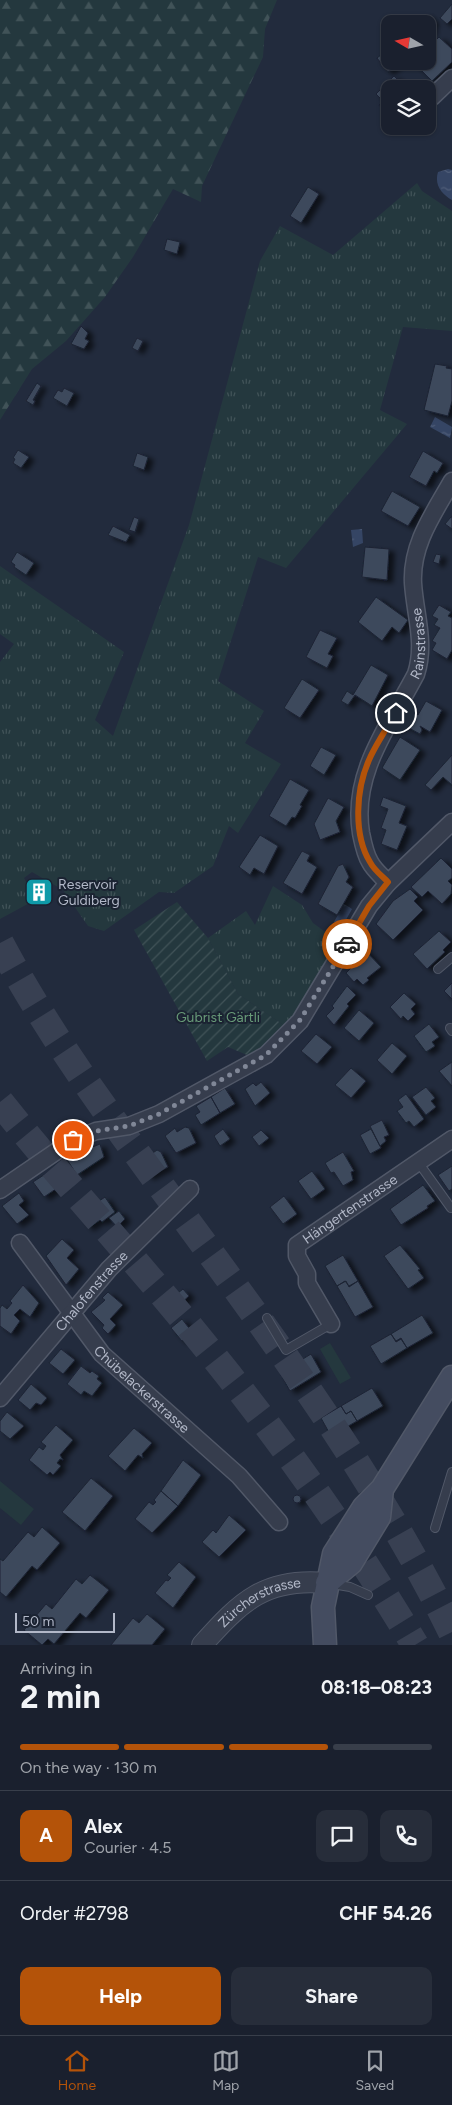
<!DOCTYPE html>
<meta charset="utf-8">
<style>
:root{--surface:#1a202e;--page:#272d3a;--text:#f1f3f6;--muted:#9fa3aa;--line:#383e4a;--accent:#b45309}
body{margin:0;font-family:Figtree,sans-serif;background:var(--page);color:var(--text);height:100vh;display:flex;flex-direction:column;font-size:19px;white-space:nowrap}
*{box-sizing:border-box;margin:0}
p{font-size:16px;color:var(--muted)}
.icon{flex:none;width:28px;height:28px;fill:none;stroke:currentColor;stroke-width:2;stroke-linecap:round;stroke-linejoin:round}
.map{position:relative;height:1645px;overflow:hidden}
.details{display:flex;flex-direction:column;background:var(--surface);flex:1}
.details>*{flex:none}
.needle{width:32px;rotate:279deg}
.tools{position:absolute;left:381px;top:15px;display:grid;gap:10px}
.tools a{display:grid;place-items:center;width:55px;height:55px;border-radius:10px;background:var(--surface);box-shadow:0 1px 4px #0004,0 0 0 1px var(--line);font-size:25px}
.scale{position:absolute;left:15px;bottom:12px;width:100px;box-sizing:border-box;padding-left:5px;border:2px solid #b2b8c8;border-top:0;font-size:14px;line-height:18px;white-space:nowrap;color:#b2b8c8;-webkit-text-stroke:4px #1b2332;paint-order:stroke}
.pin{position:absolute;display:grid;place-items:center;width:42px;height:42px;color:#fff;margin:-21px;border:2px solid #fff;border-radius:50%;box-shadow:0 1px 5px #0007}
.courier{position:absolute;display:grid;place-items:center;width:50px;height:50px;margin:-25px;border:4px solid #b45309;border-radius:50%;background:#fff;color:#222;box-shadow:0 1px 6px #0007}
.head em{font-style:normal;font-weight:700}
.head div{display:flex;flex-direction:column-reverse}
.head{display:flex;align-items:center;justify-content:space-between;height:85px;padding:0 20px}
h1{font-size:32px;font-weight:700;line-height:38px}
.bar{display:grid;grid-template-columns:repeat(4,1fr);gap:8px 5px;align-content:center;height:60px;padding:0 20px}
.bar i{height:6px;border-radius:4px;background:var(--line)}
.bar .on{background:var(--accent)}
.bar p{grid-column:span 4}
.line{display:flex;align-items:center;gap:12px;padding:0 20px;border-top:1px solid var(--line)}
.line div{flex:1}
.round{display:grid;place-items:center;flex:none;width:52px;height:52px;border-radius:10px;background:var(--page)}
.button{display:flex;gap:10px;margin-top:auto;padding:10px 20px}
.button a{flex:1;height:58px;border-radius:10px;background:var(--accent);color:#fff;font-size:20px;font-weight:700;line-height:58px;text-align:center}
.button a+a{background:var(--page);color:var(--text)}
.dock{display:flex;justify-content:space-around;align-items:center;height:70px;border-top:1px solid var(--line);background:var(--surface);font-size:14px;color:var(--muted)}
.dock a{display:grid;justify-items:center;gap:2px}
.dock .on{color:var(--accent)}
.map>svg:first-child{display:block}
</style>
<div class="map">
<svg width="452" height="1645" viewBox="0 0 452 1645">
<defs>
<pattern id="grass-tufts" width="24" height="20" patternUnits="userSpaceOnUse" patternTransform="scale(1.25)"><rect width="24" height="20" fill="#24383e"/><path d="M3 7l-1-3M5 7V3M7 7l1-3M15 17l-1-3M17 17v-4M19 17l1-3" fill="none" stroke="#415358"/></pattern>
<pattern id="forest-firs" width="22" height="20" patternUnits="userSpaceOnUse" patternTransform="scale(1.25)"><rect width="22" height="20" fill="#24383e"/><path d="M5 1l3.5 6h-7zM16 11l3.5 6h-7z" fill="#415358"/></pattern>
<pattern id="garden-furrows" width="10" height="10" patternUnits="userSpaceOnUse" patternTransform="scale(1.25)"><rect width="10" height="10" fill="#24383e"/><path d="M-1 1l2-2M0 10L10 0M9 11l2-2" fill="none" stroke="#415358"/></pattern>
<pattern id="water-ripples" width="26" height="14" patternUnits="userSpaceOnUse" patternTransform="scale(1.25)"><rect width="26" height="14" fill="#354564"/><path d="M2 4q2-2 4 0t4 0M15 11q2-2 4 0t4 0" fill="none" stroke="#505e79"/></pattern>
<filter id="shadow"><feDropShadow dx="5.5" dy="3" stdDeviation="2.5" flood-color="#0009"/></filter>
</defs>
<rect width="100%" height="100%" fill="#222b3d"/>
<!-- grass -->
<path fill="url(#grass-tufts)" d="M417 183 422 191 452 211V331L403 327 380 410 407 424 286 568 258 557 218 681 264 711 245 743 281 764 238 833 229 826 213 866 174 893 159 892 104 931 88 926 63 890 32 872 24 878 35 900 0 919V662L14 644 0 634V566L124 652 95 720 113 736 189 525 260 261 280 226 333 255Z
M273 886 302 905 313 923 342 944 288 1028 238 994 208 938 246 911 255 925Z"/>
<!-- forest -->
<path fill="url(#forest-firs)" d="M0 0H277L265 29 263 57 202 186 201 202 173 189 133 257 105 297 66 341 32 369 0 420Z"/>
<!-- park -->
<path fill="#24383e" d="M330 1343 351 1378 340 1384 320 1349Z
M0 1481 34 1509 21 1525 0 1508Z"/>
<!-- garden -->
<path fill="url(#garden-furrows)" d="M177 902 208 938 238 994 288 1028 275 1040 247 1055 228 1047 207 1061 134 930Z"/>
<!-- water -->
<path fill="url(#water-ripples)" d="M448 169 452 170V200C442 194 434 185 438 172Z
M435 417 452 427 450 438 430 427Z
M362 529 363 543 353 547 351 530Z
M344 904 352 909 342 927 334 922Z"/>
<!-- building -->
<path fill="#3e495c" stroke="#1d2434" filter="url(#shadow)" d="M452 4V19L447 24 440 18Z
M426 14 433 21V24L428 25 432 29 428 34V24H416Z
M439 37 452 49V62L432 81 413 62 428 61V48Z
M390 48V61H401L388 72 377 58Z
M394 76 407 89H390V109L388 107 384 111 379 105 383 101 376 94Z
M308 187 319 194 301 223 290 216Z
M167 239 180 242 177 254 164 250Z
M81 326 88 333 85 339 89 341 84 349 71 344Z
M137 338 143 341 138 351 132 348Z
M435 364 447 366 446 368 452 369V401L448 416 424 410Z
M37 383 41 386 33 400 35 401 33 405 26 401Z
M64 388 74 393 67 406 53 398 58 390 62 392Z
M18 450 29 457 21 468 13 463 15 459 13 458Z
M423 451 443 463 437 473 434 471 426 486 409 477Z
M137 453 148 457 144 470 133 466Z
M392 491 420 507 408 526 381 511Z
M134 517 139 519 135 532 129 530Z
M451 517H452V529L445 524Z
M113 526 130 535 126 542 108 535Z
M365 547 389 549 387 580 362 577Z
M17 552 34 563 26 575 14 567 15 565 11 562Z
M436 554 441 555 439 564 433 562Z
M376 597 408 620 399 633 392 627 382 641 358 622Z
M439 605 451 612 448 616 452 618V650L447 659 432 650 436 643 432 641 440 628 434 625 438 619 432 616Z
M320 630 337 638 328 654 333 656 327 668 306 657Z
M371 665 388 675 372 706 355 695 348 705 341 701 347 691 353 695Z
M302 679 319 690 300 718 284 708Z
M426 701 442 710 430 732 420 726 422 730 420 734 405 726 413 711 418 715Z
M400 737 420 750 400 780 382 768Z
M321 747 336 755 324 775 310 766Z
M452 755V785L443 777 431 790 425 785Z
M290 779 309 790 300 805 302 806 295 818 292 817 286 826 269 816Z
M383 797 406 806 399 823 407 826 397 850 381 844 386 830 381 828 388 809 380 806Z
M328 798 344 807 336 821 340 832 320 840 314 824Z
M260 835 278 846 264 874 254 868 250 875 239 867Z
M302 851 310 855 307 861 317 867 302 894 283 883Z
M441 858 452 869V878L448 881 452 885 451 894 442 904 428 891 422 897 411 887Z
M343 864 349 877 346 882 353 887 337 915 318 904 338 866Z
M40 885 45 895 38 899 33 889Z
M410 889 418 897 414 901 423 910 393 940 376 924 393 901Z
M439 931 451 942 443 950 445 952 427 969 413 954Z
M365 950 381 967 367 978 369 980 363 985 357 979 354 982 346 973 354 965 351 961Z
M452 983V999L444 991Z
M347 986 356 995 347 1004 349 1006 334 1025 326 1016 334 1008 332 1006Z
M404 993 416 1004 411 1009 415 1014 408 1021 403 1016 401 1019 390 1007Z
M359 1010 374 1023 359 1041 344 1028Z
M429 1024 439 1037 432 1042 435 1046 426 1052 414 1036Z
M316 1034 332 1047 317 1064 301 1051Z
M392 1043 407 1056 392 1074 377 1060Z
M452 1062V1086L439 1071Z
M351 1068 366 1081 351 1098 335 1085Z
M261 1082 270 1093 255 1106 245 1089 253 1083 256 1086Z
M426 1087 435 1098 431 1101 436 1107 426 1115 412 1097Z
M225 1088 235 1104 220 1113 211 1097Z
M406 1094 424 1119 414 1127 409 1121 406 1123 397 1111 403 1107 398 1100Z
M211 1097 220 1113 201 1125 195 1115 200 1112 196 1106Z
M382 1120 389 1135 384 1137 386 1141 380 1146 370 1126Z
M185 1127 189 1128 196 1143 176 1153 165 1136 175 1128 177 1132Z
M223 1129 230 1139 220 1146 214 1136Z
M371 1129 381 1148 370 1154 360 1135Z
M261 1130 269 1138 259 1146 252 1137Z
M100 1144 104 1157 77 1175 68 1161 81 1153 77 1147 82 1145 85 1150Z
M147 1150 150 1155 157 1150 161 1152 168 1167 148 1177 137 1159Z
M343 1152 354 1171 351 1172 353 1180 343 1186 334 1172 331 1173 325 1163Z
M452 1166V1189L449 1191 438 1175Z
M53 1169 63 1184 44 1197 33 1182Z
M312 1171 325 1189 311 1199 298 1181Z
M423 1185 435 1201 427 1206 428 1208 401 1225 390 1209Z
M19 1193 24 1201 19 1205 29 1215 17 1224 2 1206Z
M284 1196 297 1214 283 1224 270 1207Z
M105 1197 115 1212 102 1222 100 1220 88 1228 79 1215Z
M119 1211 125 1219 117 1227 109 1218Z
M62 1239 74 1250 67 1258 79 1269 66 1285 46 1256Z
M400 1245 420 1269 418 1270 424 1278 408 1289 384 1256Z
M343 1255 358 1281 349 1286 345 1281 337 1286 325 1266Z
M346 1281 349 1287 358 1281 373 1307 355 1317 337 1286Z
M23 1285 39 1303 30 1317 20 1309 14 1315 20 1321 11 1334 0 1326V1308L2 1305 7 1309 12 1303 10 1301Z
M183 1289 189 1296 179 1305 173 1297Z
M108 1292 123 1305 110 1319 116 1325 108 1334 102 1328 104 1325 91 1312 103 1302 105 1300 102 1298Z
M422 1315 433 1333 407 1348 401 1338 396 1341 391 1334Z
M182 1319 192 1332 182 1341 171 1328Z
M391 1334 396 1342 401 1339 407 1348 381 1364 370 1346Z
M61 1349 75 1360 63 1374 49 1363Z
M311 1354 321 1372 290 1391 280 1373Z
M81 1366 90 1373 92 1371 99 1376 97 1379 102 1383 92 1396 84 1391 81 1395 67 1384Z
M31 1384 47 1398 41 1405 36 1403 30 1410 18 1400Z
M372 1388 383 1406 357 1421 351 1411 346 1414 341 1406Z
M341 1406 346 1414 351 1411 357 1421 331 1436 321 1418Z
M7 1412 24 1426 10 1439 0 1431V1421Z
M56 1425 73 1440 60 1455 63 1460 60 1459 57 1463 61 1466 53 1475 50 1472 47 1475 29 1460 39 1447 43 1450 46 1446 41 1442Z
M134 1428 152 1443 142 1454 143 1458 138 1455 125 1471 108 1456Z
M183 1460 201 1475 178 1506 161 1491Z
M91 1478 113 1496 85 1531 62 1512Z
M161 1491 178 1506 152 1533 135 1519 149 1502 153 1505 156 1502 154 1500Z
M293 1499a4 4 0 1 1 8 0a4 4 0 1 1-8 0Z
M229 1515 246 1530 219 1557 202 1542 213 1530 216 1533Z
M42 1527 60 1543 37 1570 32 1566 6 1597 0 1592V1559L3 1561 28 1532 34 1537Z
M179 1562 196 1577 173 1608 155 1593 166 1580 168 1581 171 1578 167 1575Z
M90 1575 109 1590 86 1618 80 1613 54 1644 48 1639 42 1645 24 1630 46 1604 52 1609 76 1579 82 1584Z
M147 1614 165 1629 152 1645H111L133 1618 139 1623Z"/>
<g fill="none" stroke-linecap="round" stroke-linejoin="round">
<!-- motorway-tunnel -->
<path stroke="#384052" stroke-width="28" stroke-dasharray="28 14" stroke-linecap="butt" d="M0 943C60 1056 139 1155 214 1258 301 1377 387 1499 452 1632
M0 1102C65 1184 137 1261 202 1342 280 1438 352 1539 415 1645"/>
<!-- service casing -->
<g stroke="#515868" stroke-width="10">
<path id="service" d="M438 969 452 957
M450 1028 452 1031
M418 1162 451 1208
M267 1318 286 1350 331 1324
M435 1528 452 1472
M332 1584 350 1587 368 1595"/>
</g>
<!-- minor casing -->
<g stroke="#515868" stroke-width="19">
<g id="minor">
<path d="M428 93 432 97 452 78"/>
<path id="s1" d="M388 883C382 876 374 870 370 862 365 854 363 843 361 833 351 773 390 724 416 674 426 643 415 615 413 583 411 544 434 513 452 481"/>
<path d="M0 1190 73 1140 96 1131 129 1126 159 1114 266 1055 300 1021 369 906 388 883 452 822"/>
<path id="s2" d="M20 1243 102 1354 239 1476 279 1522"/>
<path id="s3" d="M331 1324 307 1283V1274L297 1256V1245L452 1139"/>
<path id="s4" d="M0 1398 109 1269 190 1189"/>
</g>
</g>
<!-- tertiary casing -->
<g stroke="#515868" stroke-width="22">
<g id="tertiary">
<path id="s5" d="M202 1645C241 1601 266 1577 327 1583"/>
</g>
</g>
<!-- secondary casing -->
<g stroke="#515868" stroke-width="25">
<path id="secondary" d="M327 1583 351 1563 379 1517 382 1489
M325 1645 323 1607 334 1554 364 1507 382 1489 452 1377"/>
</g>
<!-- service -->
<use href="#service" stroke="#363d4d" stroke-width="8"/>
<!-- minor -->
<use href="#minor" stroke="#363d4d" stroke-width="16"/>
<!-- tertiary -->
<use href="#tertiary" stroke="#363d4d" stroke-width="20"/>
<!-- secondary -->
<use href="#secondary" stroke="#444c60" stroke-width="22"/>
</g>
<g fill="none" stroke-linecap="round" stroke-linejoin="round">
<!-- done -->
<path stroke="#808797" stroke-width="5" stroke-dasharray="0 9" d="M73 1140 96 1131 129 1126 159 1114 266 1055 300 1020 347 944"/>
<!-- route -->
<path stroke="#b45309" stroke-width="6" d="M347 944 369 906 388 882C382 876 374 870 370 862 353 834 356 789 369 760 376 744 387 728 396 713"/>
</g>
<!-- icons -->
<defs>
<g id="building-square" transform="scale(1.4375)"><rect x="-9" y="-9" width="18" height="18" rx="4" fill="#0f9aa8" stroke="#1b2332"/><path d="M-4-6H4V6H1V3H-1V6H-4ZM-2.5-4.3h1.7v1.8h-1.7ZM.8-4.3h1.7v1.8H.8ZM-2.5-1h1.7V.8h-1.7ZM.8-1h1.7V.8H.8Z" fill="#fff"/></g>
</defs>
<g fill-rule="evenodd">
<use href="#building-square" x="39" y="892"/>
</g>
<g text-anchor="middle" stroke-width="4" stroke-linejoin="round" paint-order="stroke">
<!-- street labels -->
<g font-size="14" fill="#b2b8c8" stroke="#1b2332">
<text dy="5" stroke="none"><textPath href="#s1" startOffset="261">Rainstrasse</textPath></text>
<text dy="5" stroke="none"><textPath href="#s3" startOffset="152">Hängertenstrasse</textPath></text>
<text dy="5" stroke="none"><textPath href="#s4" startOffset="141">Chalofenstrasse</textPath></text>
<text dy="5" stroke="none"><textPath href="#s2" startOffset="191">Chübelackerstrasse</textPath></text>
<text dy="5" stroke="none"><textPath href="#s5" startOffset="74">Zürcherstrasse</textPath></text>
</g>
<!-- poi labels -->
<g font-size="14" fill="#b2b8c8" stroke="#1b2332" text-anchor="start">
<text x="58" y="889">Reservoir<tspan x="58" dy="16">Guldiberg</tspan></text>
</g>
<!-- park labels -->
<g font-size="14" fill="#689a78" stroke="#1b2332">
<text x="218" y="1022">Gubrist Gärtli</text>
</g>
</g>
</svg>
<div class="tools">
<a><svg class="needle" viewBox="-14 -14 28 28"><path d="M0-13l5 13h-10z" fill="#e53935"/><path d="M0 13l5-13h-10z" fill="#9fa3aa"/></svg></a>
<a><svg class="icon" aria-label="layers" viewBox="0 0 24 24"><path d="M12 4l9 5-9 5-9-5zM3 14l9 5 9-5"/></svg></a>
</div>
<div class="scale">50 m</div>
<div class="pin" style="left:73px;top:1140px;background:#ea580c"><svg class="icon" aria-label="bag" viewBox="0 0 24 24"><path d="M5 8h14l-1 12H6zM9 8a3 3 0 0 1 6 0"/></svg></div>
<div class="pin" style="left:396px;top:713px;background:#1f2937"><svg class="icon" aria-label="home" viewBox="0 0 24 24"><path d="M3 11l9-7 9 7M6 9v11h12V9"/></svg></div>
<div class="courier" style="left:347px;top:944px"><svg class="icon" aria-label="car" viewBox="0 0 24 24"><path d="M5 17H2v-5l4-1 3-4h7l3 4 3 1v5h-3M9 17h6M6 11h13"/><circle cx="7" cy="17" r="2"/><circle cx="17" cy="17" r="2"/></svg></div>
</div>
<section class="details">
<div class="head"><div><h1>2 min</h1><p>Arriving in</p></div><em>08:18–08:23</em></div>
<div class="bar"><i class="on"></i><i class="on"></i><i class="on"></i><i></i><p>On the way · 130 m</p></div>
<div class="line" style="height:90px"><b class="round" style="background:var(--accent);color:#fff">A</b><div><b>Alex</b><p>Courier · 4.5</p></div><a class="round"><svg class="icon" aria-label="chat" viewBox="0 0 24 24"><path d="M4 5h16v11H9l-5 4z"/></svg></a><a class="round"><svg class="icon" aria-label="phone" viewBox="0 0 24 24"><path d="M5 4h4l2 5-3 2q2 4 5 5l2-3 5 2v4C11 20 4 13 5 4z"/></svg></a></div>
<div class="line" style="height:65px"><div>Order #2798</div><b>CHF 54.26</b></div>
<div class="button"><a>Help</a><a>Share</a></div>
</section>
<nav class="dock">
<a class="on"><svg class="icon" aria-label="home" viewBox="0 0 24 24"><path d="M3 11l9-7 9 7M6 9v11h12V9"/></svg>Home</a>
<a><svg class="icon" aria-label="map" viewBox="0 0 24 24"><path d="M3 6l6-2 6 2 6-2v14l-6 2-6-2-6 2zM9 4v14M15 6v14"/></svg>Map</a>
<a><svg class="icon" aria-label="saved" viewBox="0 0 24 24"><path d="M7 4h10v16l-5-4-5 4z"/></svg>Saved</a>
</nav>
